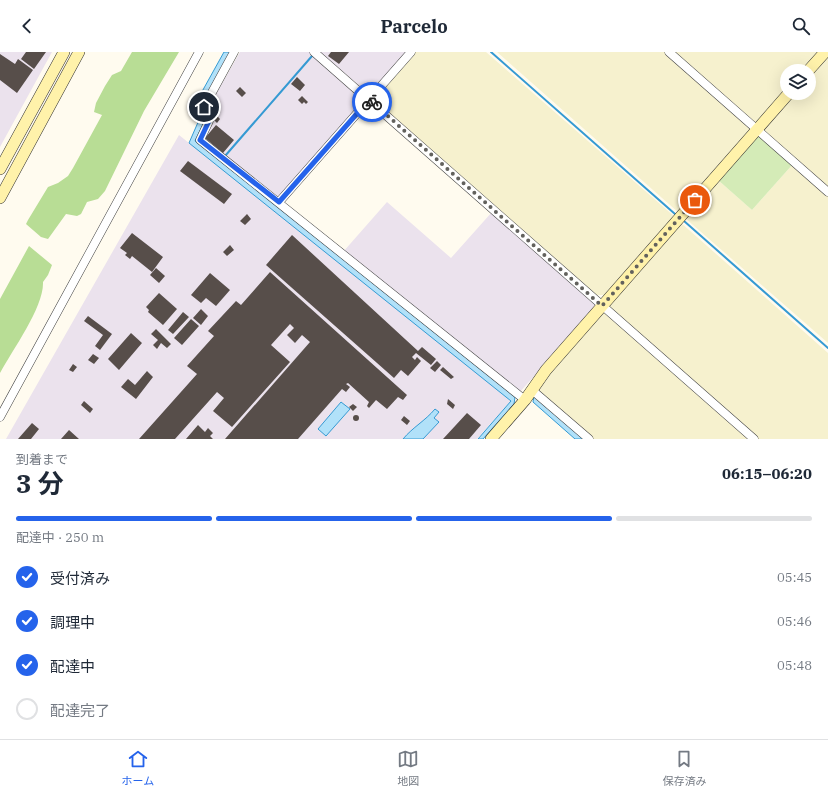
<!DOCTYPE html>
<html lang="ja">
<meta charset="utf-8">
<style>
:root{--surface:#fff;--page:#f6f6f7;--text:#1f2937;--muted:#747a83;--line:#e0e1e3;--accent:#2563eb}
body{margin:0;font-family:"IBM Plex Serif","Noto Sans JP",serif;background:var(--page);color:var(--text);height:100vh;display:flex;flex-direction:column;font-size:15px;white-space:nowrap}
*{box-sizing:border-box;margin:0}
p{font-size:13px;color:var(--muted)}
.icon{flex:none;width:22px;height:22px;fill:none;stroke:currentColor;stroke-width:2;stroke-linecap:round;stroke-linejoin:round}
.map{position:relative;height:387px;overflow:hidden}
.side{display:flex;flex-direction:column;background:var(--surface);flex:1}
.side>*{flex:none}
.buttons{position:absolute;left:780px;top:12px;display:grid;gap:8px}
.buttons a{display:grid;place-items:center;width:36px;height:36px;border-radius:50%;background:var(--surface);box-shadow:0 4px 16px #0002;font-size:20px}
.pin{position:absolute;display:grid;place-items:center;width:34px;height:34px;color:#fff;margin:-17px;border:2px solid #fff;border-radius:50%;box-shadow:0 1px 4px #0007}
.courier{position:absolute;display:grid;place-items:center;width:40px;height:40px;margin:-20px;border:3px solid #2563eb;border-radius:50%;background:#fff;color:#222;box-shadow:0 1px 5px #0007}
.summary em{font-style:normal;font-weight:700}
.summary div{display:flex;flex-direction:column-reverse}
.summary{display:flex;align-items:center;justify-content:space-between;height:68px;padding:0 16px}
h1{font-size:26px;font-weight:700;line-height:30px}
.bar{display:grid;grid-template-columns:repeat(4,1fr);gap:6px 4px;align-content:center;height:48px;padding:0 16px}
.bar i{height:5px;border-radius:3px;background:var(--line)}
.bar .selected{background:var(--accent)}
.bar p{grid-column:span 4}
ol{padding:0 16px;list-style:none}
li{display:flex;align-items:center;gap:12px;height:44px}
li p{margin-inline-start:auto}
li .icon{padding:4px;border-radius:50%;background:var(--accent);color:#fff;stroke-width:4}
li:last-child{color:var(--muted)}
li i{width:22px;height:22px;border:2px solid var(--line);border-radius:50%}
header{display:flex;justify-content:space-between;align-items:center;height:52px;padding:0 16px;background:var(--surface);font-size:18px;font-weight:700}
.dock{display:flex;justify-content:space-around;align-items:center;height:56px;border-top:1px solid var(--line);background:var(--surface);font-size:11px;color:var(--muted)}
.dock a{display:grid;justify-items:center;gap:2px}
.dock .selected{color:var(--accent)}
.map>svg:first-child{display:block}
</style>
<header><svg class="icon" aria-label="back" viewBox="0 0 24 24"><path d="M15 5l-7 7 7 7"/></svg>Parcelo<svg class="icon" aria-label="search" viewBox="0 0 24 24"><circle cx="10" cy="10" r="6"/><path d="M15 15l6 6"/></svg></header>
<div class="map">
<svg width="828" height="387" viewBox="0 0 828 387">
<rect width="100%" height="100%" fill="#fffbef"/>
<!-- industrial -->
<path fill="#ebe2ed" d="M0 0H52L0 95Z
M240 0H310L364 47V49L280 145 276 146 204 87 208 56Z
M320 0H407L370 43Z
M179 83 511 349 477 387H6Z
M387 150 451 206 492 160 596 254 520 340 343 200Z"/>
<!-- farmland -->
<path fill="#f6f1ce" d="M414 0H486L675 165 606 243H595L376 52 375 45Z
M497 0H665L751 76V79L679 161Z
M672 0H820L803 19H787V37L757 71 754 72Z
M828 3V138L763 81V77L795 41H809V25Z
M793 112 828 143V291L685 166 718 128 752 158Z
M680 170 828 301V387H758L609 255V252Z
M602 260H606L750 387H592L537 338 549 320Z"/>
<!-- green -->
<path fill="#d4ebb7" d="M757 84H760L793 112 752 158 718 128Z"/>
<!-- forest -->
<path fill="#b8dd95" d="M132 0H179L144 59 105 139 98 147 87 150 81 162 77 164 66 162 48 187 41 185 26 172 28 168 48 135 58 131 68 124 73 116 102 63 94 60 96 51 105 34 112 23 121 19Z
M29 194 52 213 48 223 43 230C44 255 13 297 0 321V247Z"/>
<!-- water -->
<path fill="#b1e1f9" stroke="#359ad3" d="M224 0H231L200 55 204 70 195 89 515 345 514 352 483 387H478L511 349 189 91 199 68 194 54Z
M534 344 583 387H575L533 350Z
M341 350 350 357 326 384 318 377Z
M435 357 439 360 434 366 439 370 423 387H403C413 375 425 369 435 357Z"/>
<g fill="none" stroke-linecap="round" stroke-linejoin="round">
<!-- stream -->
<path stroke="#359ad3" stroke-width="2" d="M491 0 675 162
M225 104 312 4
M684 169 828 296"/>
</g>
<!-- building -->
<path fill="#574e4a" d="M26 0H46L34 17 21 7Z
M331 0H349L339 12 328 4Z
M0 2 15 12 18 7 33 18 17 41 0 28Z
M297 25 305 33 300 39 291 32Z
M240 35 246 41 242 45 236 39Z
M302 44 308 50 306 52 304 50 302 52 298 48Z
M216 63 220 67 217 71 213 67Z
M216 73 234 88 223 101 205 86Z
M188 109 232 142 224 152 180 119Z
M247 162 251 167 245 173 240 169Z
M132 181 163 205 152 220 132 204 130 207 125 203 127 201 120 196Z
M292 183 418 299 422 295 436 307 431 313 416 301 412 305 415 308 417 305 421 309 408 324 401 318 394 326 266 213Z
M230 193 234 198 227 204 223 200Z
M156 216 165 224 159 231 150 223Z
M270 220 407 343 403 348 398 345 387 357 376 348 369 356 367 354 369 350 348 331 346 332 350 335 346 340 342 337 298 387H225L310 290 302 283 295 291 287 283 294 276 290 272 271 293 290 310 232 375 213 359 224 346 217 340 175 387H139L197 322 187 314 214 284 208 279 236 249 241 253Z
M210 221 230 238 216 254 206 246 201 251 191 243Z
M159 241 177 257 163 273 148 260 149 258 146 255Z
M201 257 208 264 201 273 193 266Z
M183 260 189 265 173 282 168 278Z
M88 264 112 282 100 298 95 294 103 283 84 269Z
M191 267 199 274 182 293 174 286Z
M156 277 171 292 167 296 161 291 157 297 153 293 158 288 151 282Z
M131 281 142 291 119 318 108 307Z
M93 302 99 306 94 312 88 308Z
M437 309 441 313 435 320 430 316Z
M73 312 77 315 73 320 69 318Z
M443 315 454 325 451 327 440 318Z
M147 319 153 325 136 347 121 335 128 327 135 333Z
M448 347 455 353 453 357 447 352Z
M84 349 93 357 90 361 81 353Z
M353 352 357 355 353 359 349 355Z
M467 361 481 373 469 387H443Z
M353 366a3 3 0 1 1 6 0a3 3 0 1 1-6 0Z
M404 364 410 369 407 373 401 368Z
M32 371 39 377 31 387H18Z
M198 373 205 380 208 376 213 381 210 384 213 387H186Z
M69 378 79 387H61Z"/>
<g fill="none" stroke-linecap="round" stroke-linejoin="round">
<!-- street casing -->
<g stroke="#414141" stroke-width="9">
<path id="street" d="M234 0 204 55 209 69 200 88 525 348
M314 0 754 387
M669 0 828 140
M279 150 411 0
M532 338 589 387
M0 365 199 0"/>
</g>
<!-- secondary casing -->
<g stroke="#303030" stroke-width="12">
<path id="secondary" d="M808 19 825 0
M0 117 64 0
M0 146 79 0
M491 387 525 348 546 318 789 41"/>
</g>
<!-- street -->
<use href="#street" stroke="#fff" stroke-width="8"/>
<!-- secondary -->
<use href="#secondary" stroke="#fff2aa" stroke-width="11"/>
</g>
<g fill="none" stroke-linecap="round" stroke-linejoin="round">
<!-- done -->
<path stroke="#62615d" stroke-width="4" stroke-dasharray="0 7.2" d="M372 50 602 254 695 148"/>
<!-- route -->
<path stroke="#2563eb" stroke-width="5" d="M204 55 209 69 200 88 279 150 369 48 372 50"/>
</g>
</svg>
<div class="buttons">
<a><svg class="icon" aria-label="layers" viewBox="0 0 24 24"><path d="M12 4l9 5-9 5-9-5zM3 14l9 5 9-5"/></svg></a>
</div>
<div class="pin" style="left:695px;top:148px;background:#ea580c"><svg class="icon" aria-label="bag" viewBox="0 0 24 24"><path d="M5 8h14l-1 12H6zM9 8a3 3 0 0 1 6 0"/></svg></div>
<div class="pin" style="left:204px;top:55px;background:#1f2937"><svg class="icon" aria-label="home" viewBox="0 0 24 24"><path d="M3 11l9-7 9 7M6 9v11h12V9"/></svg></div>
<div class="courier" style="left:372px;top:50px"><svg class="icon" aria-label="bike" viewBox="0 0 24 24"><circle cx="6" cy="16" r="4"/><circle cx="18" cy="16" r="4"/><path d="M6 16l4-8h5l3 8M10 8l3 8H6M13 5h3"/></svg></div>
</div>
<section class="side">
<div class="summary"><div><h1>3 分</h1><p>到着まで</p></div><em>06:15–06:20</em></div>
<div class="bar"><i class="selected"></i><i class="selected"></i><i class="selected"></i><i></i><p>配達中 · 250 m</p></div>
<ol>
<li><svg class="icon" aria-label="check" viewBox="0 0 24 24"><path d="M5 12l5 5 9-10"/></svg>受付済み<p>05:45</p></li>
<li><svg class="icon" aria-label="check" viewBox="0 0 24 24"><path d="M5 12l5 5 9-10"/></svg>調理中<p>05:46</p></li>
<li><svg class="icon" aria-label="check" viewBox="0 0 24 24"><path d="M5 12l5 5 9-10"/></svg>配達中<p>05:48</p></li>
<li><i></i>配達完了</li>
</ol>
</section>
<nav class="dock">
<a class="selected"><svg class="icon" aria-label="home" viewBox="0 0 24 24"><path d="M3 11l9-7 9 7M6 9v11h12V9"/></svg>ホーム</a>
<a><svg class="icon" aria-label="map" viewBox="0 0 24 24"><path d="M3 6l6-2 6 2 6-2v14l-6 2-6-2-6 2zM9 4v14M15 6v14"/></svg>地図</a>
<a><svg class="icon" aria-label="saved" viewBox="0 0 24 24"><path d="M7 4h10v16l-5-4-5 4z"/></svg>保存済み</a>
</nav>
